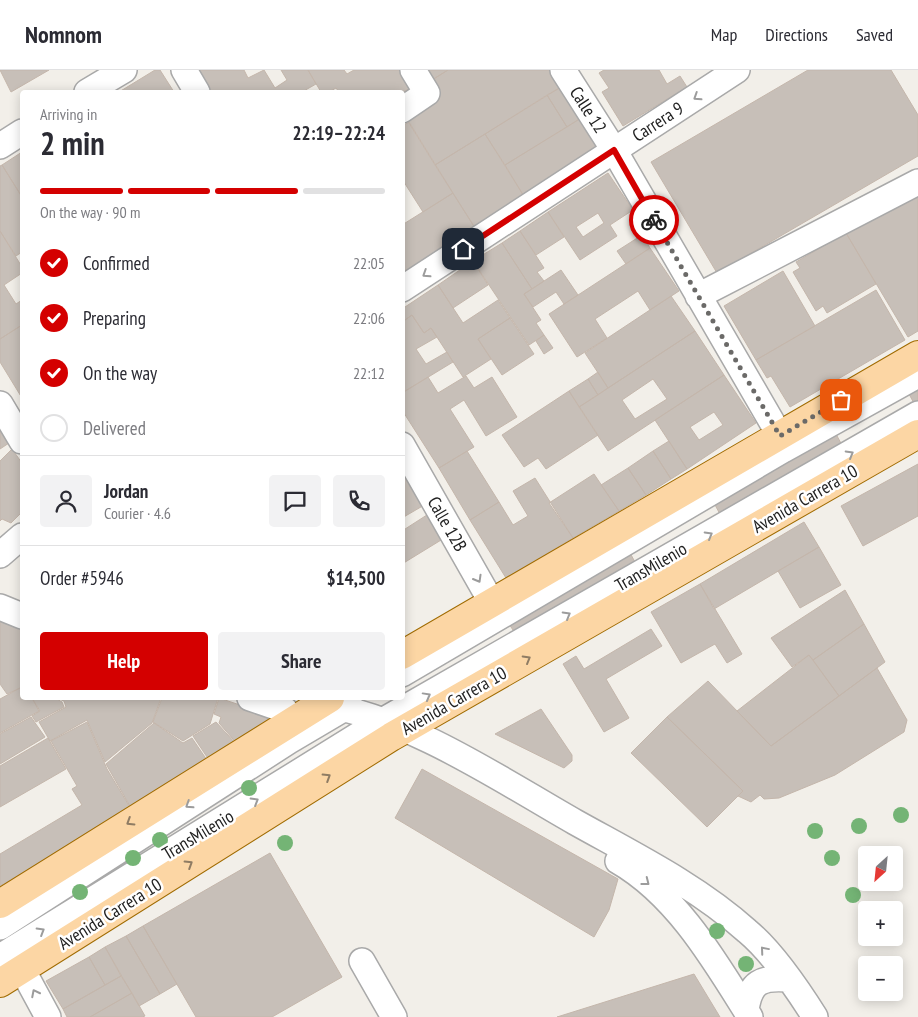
<!DOCTYPE html>
<meta charset="utf-8">
<style>
:root{--surface:#fff;--page:#f2f2f3;--text:#2b2b33;--muted:#7c7c81;--line:#e1e1e2;--accent:#d40000}
body{margin:0;font-family:"PT Sans Narrow",sans-serif;background:var(--page);color:var(--text);height:100vh;display:flex;flex-direction:column;font-size:19px;white-space:nowrap}
*{box-sizing:border-box;margin:0}
p{font-size:16px;color:var(--muted)}
.icon{flex:none;width:28px;height:28px;fill:none;stroke:currentColor;stroke-width:2;stroke-linecap:round;stroke-linejoin:round}
.map{position:relative;flex:1;overflow:hidden}
.panel{position:absolute;left:20px;top:20px;width:385px;height:610px;display:flex;flex-direction:column;background:var(--surface);border-radius:5px;box-shadow:0 2px 12px #0003}
.panel>*{flex:none}
.needle{width:32px;rotate:207deg}
.tools{position:absolute;left:858px;top:776px;display:grid;gap:10px}
.tools a{display:grid;place-items:center;width:45px;height:45px;border-radius:5px;background:var(--surface);box-shadow:0 2px 12px #0003;font-size:25px}
.pin{position:absolute;display:grid;place-items:center;width:42px;height:42px;color:#fff;margin:-21px;border-radius:10px;box-shadow:0 2px 8px #0006}
.courier{position:absolute;display:grid;place-items:center;width:50px;height:50px;margin:-25px;border:4px solid #d40000;border-radius:50%;background:#fff;color:#222;box-shadow:0 1px 6px #0007}
.summary em{font-style:normal;font-weight:600}
.summary div{display:flex;flex-direction:column-reverse}
.summary{display:flex;align-items:center;justify-content:space-between;height:85px;padding:0 20px}
h1{font-size:32px;font-weight:600;line-height:38px}
.bar{display:grid;grid-template-columns:repeat(4,1fr);gap:8px 5px;align-content:center;height:60px;padding:0 20px}
.bar i{height:6px;border-radius:4px;background:var(--line)}
.bar .on{background:var(--accent)}
.bar p{grid-column:span 4}
.line{display:flex;align-items:center;gap:12px;padding:0 20px;border-top:1px solid var(--line)}
.line div{flex:1}
.round{display:grid;place-items:center;flex:none;width:52px;height:52px;border-radius:5px;background:var(--page)}
ol{padding:0 20px;list-style:none}
li{display:flex;align-items:center;gap:15px;height:55px}
li p{margin-inline-start:auto}
li .icon{padding:5px;border-radius:50%;background:var(--accent);color:#fff;stroke-width:4}
li:last-child{color:var(--muted)}
li i{width:28px;height:28px;border:2px solid var(--line);border-radius:50%}
.button{display:flex;gap:10px;margin-top:auto;padding:10px 20px}
.button a{flex:1;height:58px;border-radius:5px;background:var(--accent);color:#fff;font-size:20px;font-weight:600;line-height:58px;text-align:center}
.button a+a{background:var(--page);color:var(--text)}
header{display:flex;align-items:center;gap:30px;box-sizing:border-box;height:70px;padding:0 25px;background:var(--surface);border-bottom:1px solid var(--line)}
header strong{font-size:24px}
nav{display:flex;gap:28px;margin-inline-start:auto;font-size:18px}
.map>svg:first-child{display:block}
</style>
<header>
<strong>Nomnom</strong>
<nav><a>Map</a><a>Directions</a><a>Saved</a></nav>
</header>
<div class="map">
<svg width="918" height="947" viewBox="0 0 918 947">
<rect width="100%" height="100%" fill="#f2efe9"/>
<!-- building -->
<path fill="#c7bfb8" stroke="#c4b6ab" fill-rule="evenodd" d="M0 0H49L11 22Z
M155 0H160L174 22H119Z
M197 0H244L248 8 264 0 275 18 287 10 281 0H308L316 14 302 22H211Z
M308 0H344L347 4 354 0H403L413 16 402 23 339 22 336 18 329 22H321Z
M426 0H448L432 10Z
M448 0H550L561 17 435 95 404 45 440 23 432 10Z
M604 0H659L667 14 680 6 687 17 623 56 602 22 609 18 599 3Z
M808 0H891L918 45V86L717 203 651 92Z
M561 17 581 48 567 57 547 25Z
M547 25 567 57 505 95 485 64Z
M581 48 601 81 525 128 505 95Z
M409 52 453 123 423 142 402 109V56Z
M485 64 525 128 475 158 435 95Z
M22 82V127L2 95Z
M2 95 22 127V182L16 186 0 161V96Z
M608 103 633 140 610 155 617 166 580 190 548 142ZM598 143 604 153 583 167 576 157Z
M918 120V261L908 267 846 163Z
M453 123 475 158 406 201 402 196V155Z
M548 142 564 167 536 185 520 161Z
M0 161 22 197V203L4 215 16 234 22 230V255L0 269Z
M520 161 544 198 537 202 544 211 532 219 502 173Z
M846 163 876 214 827 243 823 236 816 241 793 202 800 198 796 192Z
M642 165 650 178 626 194 617 181Z
M502 173 532 219 524 224 541 250 536 253 544 265 529 275 473 191Z
M650 178 679 221 650 240 638 221 595 249 607 268 577 287 549 244Z
M473 191 488 215 453 238 438 215Z
M561 200 578 225 564 234 556 222 533 237 524 224Z
M783 201 815 256 756 290 724 236Z
M438 215 463 253 498 230 510 248 478 269 491 289 463 307 431 258 424 263 412 245 405 250 402 246V239Z
M876 220 905 270 790 337 771 306 767 308 756 290Z
M671 226 695 261 608 318 585 283Z
M412 245 424 263 431 258 437 267 416 279 426 294 447 282 453 292 402 323V246L405 250Z
M510 248 534 284 502 305 478 269Z
M22 255V328L0 292V269Z
M695 261 724 305 608 381 579 337ZM653 309 667 329 635 349 622 330Z
M544 265 553 278 544 284 536 271Z
M598 302 608 318 598 325 588 309Z
M724 305 756 353 687 399 655 350ZM714 342 723 355 699 370 690 357Z
M466 306 474 318 492 307 517 347 486 366 464 330 450 339 474 377 439 398 402 340V323L428 307 438 323Z
M588 309 598 325 579 337 569 321Z
M918 319V336L916 337 909 324Z
M569 321 598 365 546 399 538 388 524 397 502 365Z
M0 359 9 373 0 379Z
M836 364 843 377 721 446 714 433Z
M669 371 687 399 671 409 653 381Z
M12 379 22 393V442L11 453 2 449 0 451V391Z
M467 381 499 432 470 450 439 398Z
M653 381 671 409 646 425 628 398Z
M918 394V446L863 476 841 436Z
M628 398 646 425 619 441 601 415Z
M594 404 619 441 573 468 549 433Z
M407 405 426 434 402 448V408Z
M535 408 573 468 506 508 470 450 499 432 513 455 528 446 513 421Z
M430 443 446 467 402 494V461Z
M804 452 819 477 714 539 700 514Z
M819 477 841 515 800 538 778 501Z
M629 481 636 494 515 563 507 551Z
M700 514 742 584 727 593 715 574 681 593 651 542Z
M845 520 864 554 813 590 809 585 792 597 771 568Z
M0 543 22 553V617L7 624 0 614Z
M864 554 885 592 839 626 813 590Z
M651 559 662 576 606 609 629 648 604 662 563 594 576 586 584 599Z
M809 585 839 626 771 676 737 641Z
M877 598 907 650 904 662 835 705 779 728 764 729 760 725 751 732 738 726 743 721 667 647 708 611 771 676Z
M22 617V628H32L39 641 0 663V629Z
M32 628H55L62 632 64 637 36 652 32 646 40 641Z
M57 628H161L152 653 105 692 87 650 50 671 39 652 66 637 64 631Z
M162 628H218L210 654 183 671 153 652Z
M219 628 273 646 269 657 239 676 219 653 221 647 214 644Z
M541 639 572 685V691L564 698 495 664Z
M31 647 45 667 0 694V664Z
M667 647 743 721 707 757 631 683Z
M87 652 107 699 131 739 0 816V784L82 735 72 719 77 716 51 671Z
M216 652 238 676 211 693 193 666Z
M154 653 183 673 192 668 209 693 131 738 106 694Z
M48 668 66 699 0 737V696Z
M422 699 618 809 609 840 594 867 395 748Z
M270 783 342 907 272 947H196L143 856Z
M143 856 177 914 160 924 126 866Z
M126 866 160 924 139 936 105 877Z
M105 877 121 906 105 915 89 887Z
M89 887 105 915 63 939 46 911Z
M694 904 720 947H557Z
M121 906 132 923 90 947H67L63 939Z
M132 923 145 946 142 947H90Z"/>
<g fill="none" stroke-linecap="round" stroke-linejoin="round">
<!-- minor casing -->
<g stroke="#a9a9a9" stroke-width="28">
<path id="minor" d="M184 0 197 22
M563 0 614 80 780 366
M87 22 124 0
M402 40 427 23 413 0
M0 76 22 62
M402 219 737 0
M698 226 918 112
M0 334 22 371
M402 375 492 533
M0 485 22 466
M0 537 22 546
M402 604 783 380 918 305
M250 628 285 640
M320 634C410 648 496 707 575 752 634 785 697 816 747 861 771 881 798 920 815 947
M618 791C677 825 715 891 750 947
M0 857 289 671 350 635
M0 887 370 658 918 344
M362 891 394 947
M22 899 48 947
M746 940C750 912 761 907 788 909"/>
</g>
<!-- major casing -->
<g stroke="#a06b00" stroke-width="30">
<path id="major" d="M402 585 918 285
M0 834 330 628
M0 913 391 667 918 364"/>
</g>
<!-- minor -->
<use href="#minor" stroke="#fff" stroke-width="25"/>
<!-- major -->
<use href="#major" stroke="#fcd6a4" stroke-width="28"/>
</g>
<!-- trees -->
<g fill="#74b475">
<circle cx="249" cy="718" r="8"/>
<circle cx="901" cy="745" r="8"/>
<circle cx="859" cy="756" r="8"/>
<circle cx="815" cy="761" r="8"/>
<circle cx="160" cy="770" r="8"/>
<circle cx="285" cy="773" r="8"/>
<circle cx="133" cy="788" r="8"/>
<circle cx="832" cy="788" r="8"/>
<circle cx="80" cy="822" r="8"/>
<circle cx="853" cy="825" r="8"/>
<circle cx="717" cy="861" r="8"/>
<circle cx="746" cy="894" r="8"/>
</g>
<!-- one-way arrows -->
<defs><path id="oneway-chevron" d="M-2-3.5L2.5 0L-2 3.5" fill="none" stroke-width="1.6" stroke-linecap="round" stroke-linejoin="round" transform="scale(1.25)"/></defs>
<g stroke="#9c9c9c">
<use href="#oneway-chevron" transform="translate(697 27) rotate(147)"/>
<use href="#oneway-chevron" transform="translate(426 204) rotate(147)"/>
<use href="#oneway-chevron" transform="translate(850 384) rotate(-30)"/>
<use href="#oneway-chevron" transform="translate(709 465) rotate(-30)"/>
<use href="#oneway-chevron" transform="translate(478 509) rotate(60)"/>
<use href="#oneway-chevron" transform="translate(567 545) rotate(-30)"/>
<use href="#oneway-chevron" transform="translate(427 626) rotate(-29)"/>
<use href="#oneway-chevron" transform="translate(255 731) rotate(-31)"/>
<use href="#oneway-chevron" transform="translate(189 735) rotate(147)"/>
<use href="#oneway-chevron" transform="translate(646 812) rotate(38)"/>
<use href="#oneway-chevron" transform="translate(41 861) rotate(-31)"/>
<use href="#oneway-chevron" transform="translate(764 880) rotate(-130)"/>
<use href="#oneway-chevron" transform="translate(35 923) rotate(-117)"/>
</g>
<g stroke="#8f7c63">
<use href="#oneway-chevron" transform="translate(527 589) rotate(-30)"/>
<use href="#oneway-chevron" transform="translate(327 707) rotate(-32)"/>
<use href="#oneway-chevron" transform="translate(130 752) rotate(148)"/>
<use href="#oneway-chevron" transform="translate(189 794) rotate(-32)"/>
</g>
<g fill="none" stroke-linecap="round" stroke-linejoin="round">
<!-- done -->
<path stroke="#6b6a68" stroke-width="5" stroke-dasharray="0 9" d="M654 150 780 366 841 330"/>
<!-- route -->
<path stroke="#d40000" stroke-width="6" d="M463 179 614 80 654 150"/>
</g>
<g text-anchor="middle" stroke-width="5" stroke-linejoin="round" paint-order="stroke">
<!-- street labels -->
<g font-size="18" fill="#222" stroke="#fff">
<text transform="translate(588 40) rotate(57)" y="6">Calle 12</text>
<text transform="translate(658 52) rotate(-33)" y="6">Carrera 9</text>
<text transform="translate(805 429) rotate(-30)" y="6">Avenida Carrera 10</text>
<text transform="translate(447 454) rotate(60)" y="6">Calle 12B</text>
<text transform="translate(651 497) rotate(-30)" y="6">TransMilenio</text>
<text transform="translate(454 631) rotate(-30)" y="6">Avenida Carrera 10</text>
<text transform="translate(198 765) rotate(-31)" y="6">TransMilenio</text>
<text transform="translate(110 844) rotate(-32)" y="6">Avenida Carrera 10</text>
</g>
</g>
</svg>
<div class="tools">
<a><svg class="needle" viewBox="-14 -14 28 28"><path d="M0-13l5 13h-10z" fill="#e53935"/><path d="M0 13l5-13h-10z" fill="#7c7c81"/></svg></a>
<a>+</a>
<a>−</a>
</div>
<div class="pin" style="left:841px;top:330px;background:#ea580c"><svg class="icon" aria-label="bag" viewBox="0 0 24 24"><path d="M5 8h14l-1 12H6zM9 8a3 3 0 0 1 6 0"/></svg></div>
<div class="pin" style="left:463px;top:179px;background:#1f2937"><svg class="icon" aria-label="home" viewBox="0 0 24 24"><path d="M3 11l9-7 9 7M6 9v11h12V9"/></svg></div>
<div class="courier" style="left:654px;top:150px"><svg class="icon" aria-label="bike" viewBox="0 0 24 24"><circle cx="6" cy="16" r="4"/><circle cx="18" cy="16" r="4"/><path d="M6 16l4-8h5l3 8M10 8l3 8H6M13 5h3"/></svg></div>
<section class="panel">
<div class="summary"><div><h1>2 min</h1><p>Arriving in</p></div><em>22:19–22:24</em></div>
<div class="bar"><i class="on"></i><i class="on"></i><i class="on"></i><i></i><p>On the way · 90 m</p></div>
<ol>
<li><svg class="icon" aria-label="check" viewBox="0 0 24 24"><path d="M5 12l5 5 9-10"/></svg>Confirmed<p>22:05</p></li>
<li><svg class="icon" aria-label="check" viewBox="0 0 24 24"><path d="M5 12l5 5 9-10"/></svg>Preparing<p>22:06</p></li>
<li><svg class="icon" aria-label="check" viewBox="0 0 24 24"><path d="M5 12l5 5 9-10"/></svg>On the way<p>22:12</p></li>
<li><i></i>Delivered</li>
</ol>
<div class="line" style="height:90px"><a class="round"><svg class="icon" aria-label="person" viewBox="0 0 24 24"><circle cx="12" cy="8" r="4"/><path d="M4 21q1-7 8-7t8 7"/></svg></a><div><b>Jordan</b><p>Courier · 4.6</p></div><a class="round"><svg class="icon" aria-label="chat" viewBox="0 0 24 24"><path d="M4 5h16v11H9l-5 4z"/></svg></a><a class="round"><svg class="icon" aria-label="phone" viewBox="0 0 24 24"><path d="M5 4h4l2 5-3 2q2 4 5 5l2-3 5 2v4C11 20 4 13 5 4z"/></svg></a></div>
<div class="line" style="height:65px"><div>Order #5946</div><b>$14,500</b></div>
<div class="button"><a>Help</a><a>Share</a></div>
</section>
</div>
